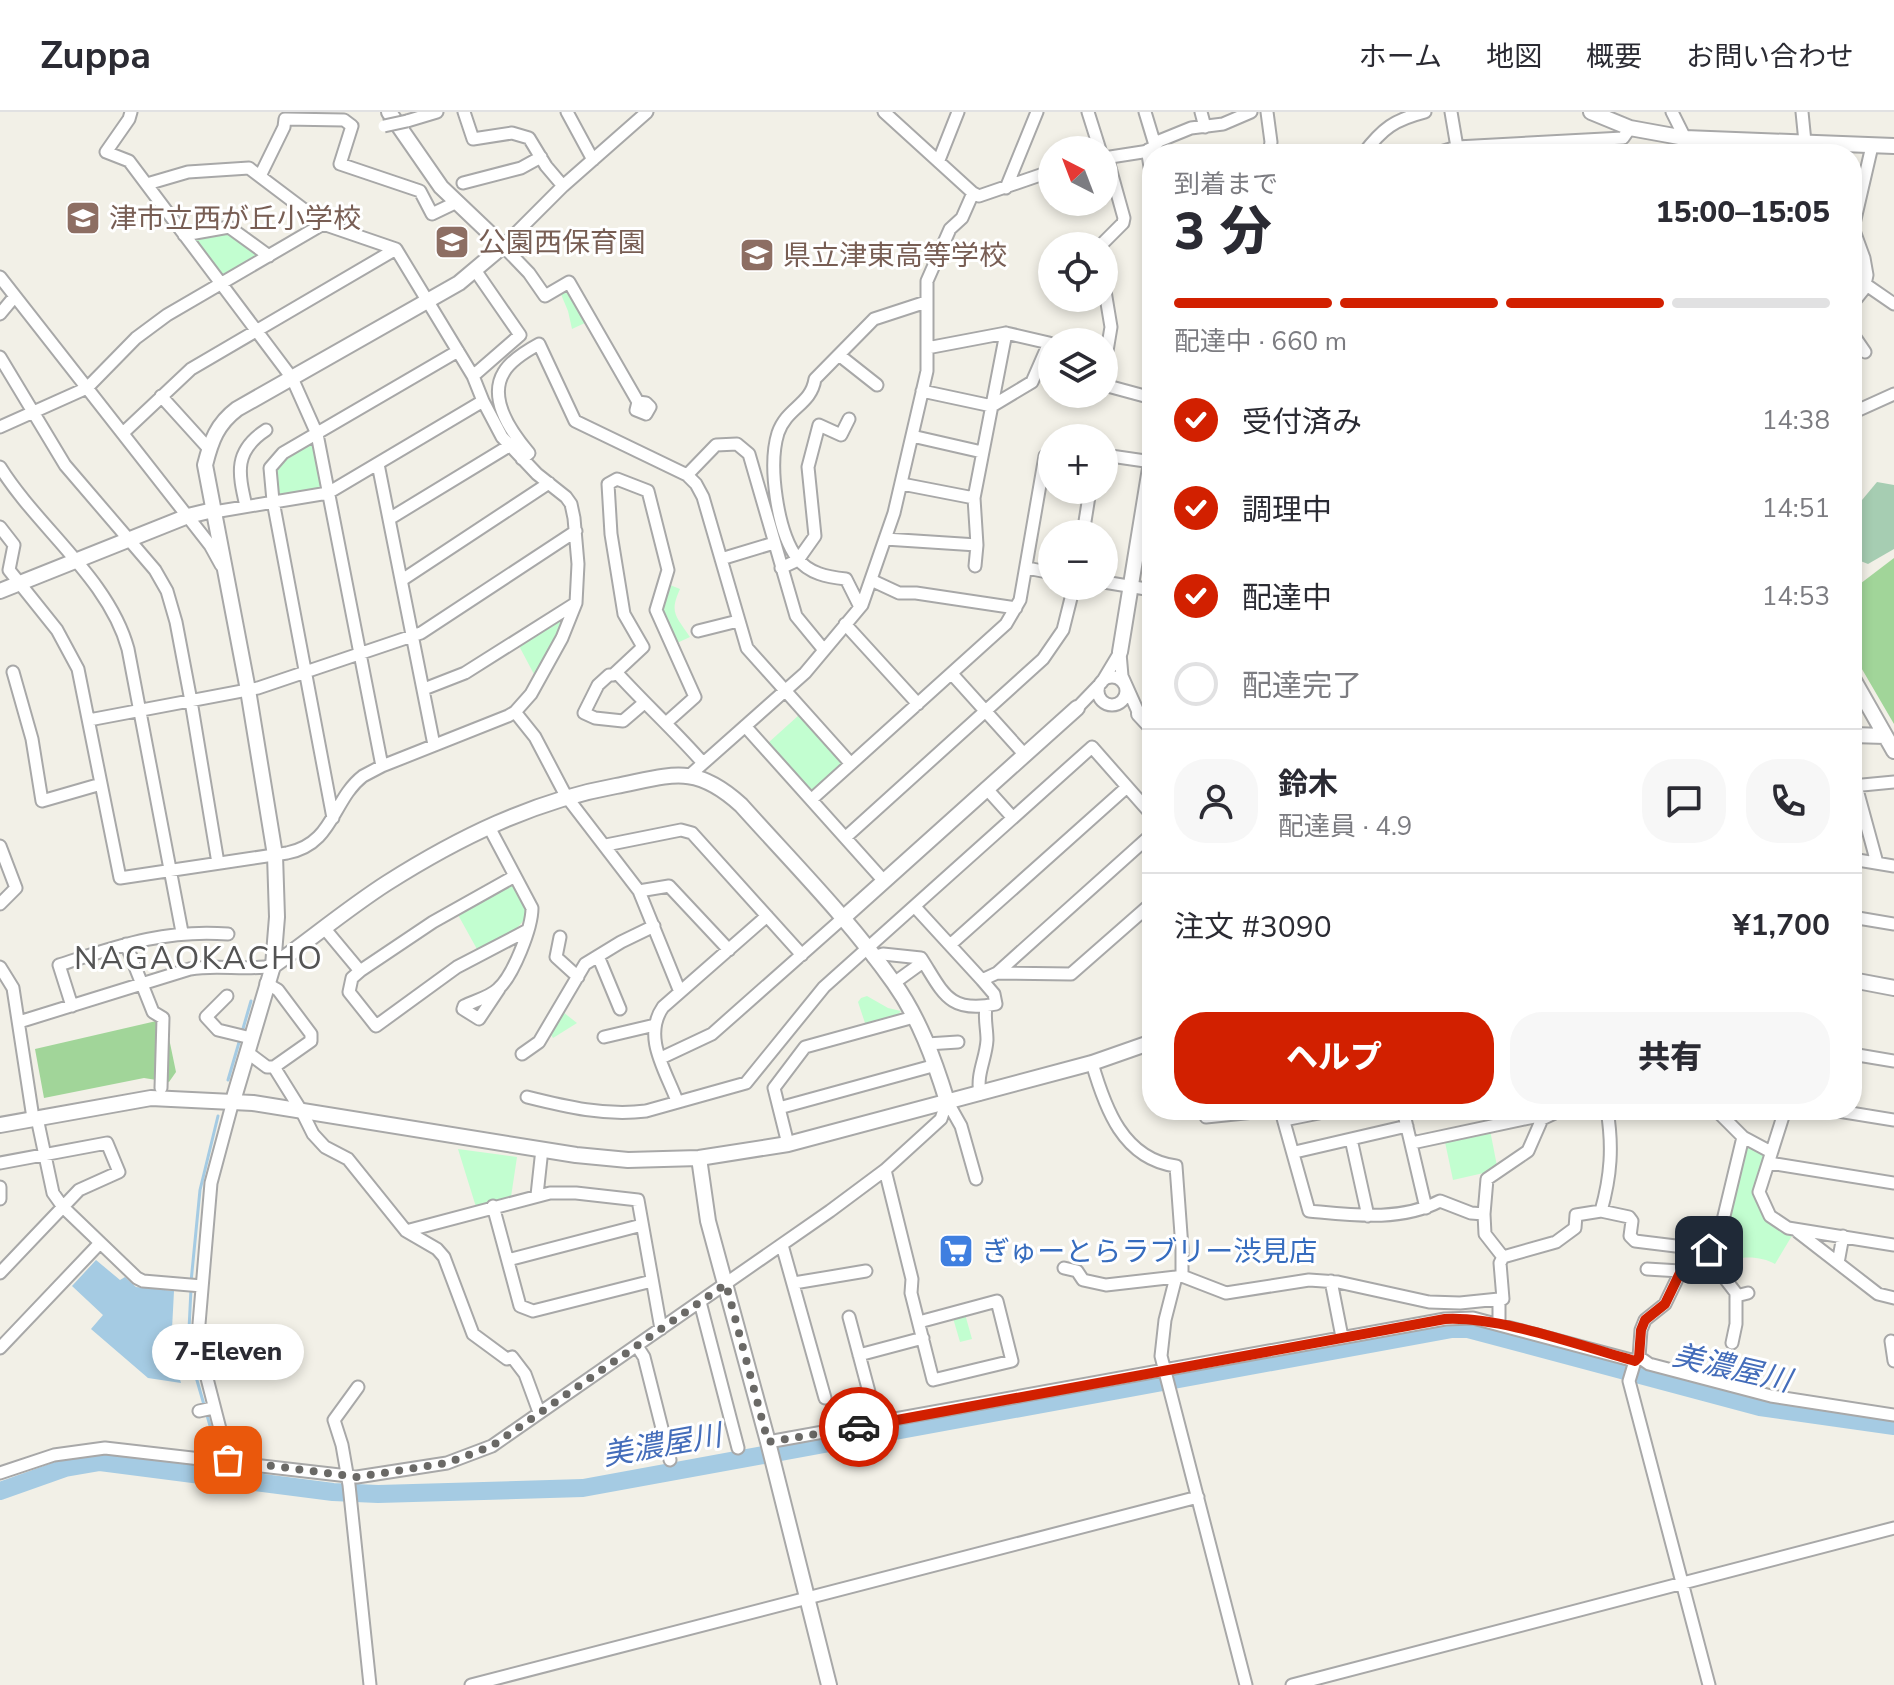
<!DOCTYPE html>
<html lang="ja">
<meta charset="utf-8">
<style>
:root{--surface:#fff;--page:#f7f7f7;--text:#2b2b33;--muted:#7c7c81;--line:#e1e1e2;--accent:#d22000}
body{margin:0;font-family:"Nunito Sans","Noto Sans JP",sans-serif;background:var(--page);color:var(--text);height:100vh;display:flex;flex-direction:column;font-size:30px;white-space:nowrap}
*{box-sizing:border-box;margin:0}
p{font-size:26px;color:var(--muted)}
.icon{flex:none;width:44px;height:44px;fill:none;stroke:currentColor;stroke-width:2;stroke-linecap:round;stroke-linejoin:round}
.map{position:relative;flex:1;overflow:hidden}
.drawer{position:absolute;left:1142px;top:32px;width:720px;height:976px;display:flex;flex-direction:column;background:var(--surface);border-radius:32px;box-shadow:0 4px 12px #0003}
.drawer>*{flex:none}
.needle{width:52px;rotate:318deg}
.buttons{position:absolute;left:1038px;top:24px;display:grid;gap:16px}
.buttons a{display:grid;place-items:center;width:80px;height:80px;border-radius:50%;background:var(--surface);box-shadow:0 4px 12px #0003;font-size:40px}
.pin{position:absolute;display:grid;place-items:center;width:68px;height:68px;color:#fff;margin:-34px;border-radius:16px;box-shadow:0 4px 12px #0006}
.courier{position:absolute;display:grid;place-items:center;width:80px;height:80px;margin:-40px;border:6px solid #d22000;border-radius:50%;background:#fff;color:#222;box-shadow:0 2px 10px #0007}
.bubble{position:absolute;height:56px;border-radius:28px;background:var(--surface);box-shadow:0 4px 12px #0003;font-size:26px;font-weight:800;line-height:56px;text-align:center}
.head em{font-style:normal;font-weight:800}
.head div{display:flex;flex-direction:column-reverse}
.head{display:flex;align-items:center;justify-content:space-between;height:136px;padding:0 32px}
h1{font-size:52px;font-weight:800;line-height:60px}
.bar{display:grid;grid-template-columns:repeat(4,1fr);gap:12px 8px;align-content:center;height:96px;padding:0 32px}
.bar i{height:10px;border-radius:6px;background:var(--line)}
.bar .selected{background:var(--accent)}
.bar p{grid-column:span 4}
.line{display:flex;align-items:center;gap:20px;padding:0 32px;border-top:2px solid var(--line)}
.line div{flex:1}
.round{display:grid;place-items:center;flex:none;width:84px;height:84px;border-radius:32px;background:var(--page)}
ol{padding:0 32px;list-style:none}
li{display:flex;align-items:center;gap:24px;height:88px}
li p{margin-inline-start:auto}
li .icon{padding:8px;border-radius:50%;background:var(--accent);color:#fff;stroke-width:4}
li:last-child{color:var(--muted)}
li i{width:44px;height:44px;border:4px solid var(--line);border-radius:50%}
.primary-button{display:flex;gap:16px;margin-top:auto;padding:16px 32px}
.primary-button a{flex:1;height:92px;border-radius:32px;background:var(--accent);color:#fff;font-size:32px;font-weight:800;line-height:92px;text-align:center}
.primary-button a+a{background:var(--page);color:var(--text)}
header{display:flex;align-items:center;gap:48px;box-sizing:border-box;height:112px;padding:0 40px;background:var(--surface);border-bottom:2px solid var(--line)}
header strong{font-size:38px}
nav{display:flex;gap:44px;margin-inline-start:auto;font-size:28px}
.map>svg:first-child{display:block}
</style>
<header>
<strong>Zuppa</strong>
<nav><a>ホーム</a><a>地図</a><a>概要</a><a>お問い合わせ</a></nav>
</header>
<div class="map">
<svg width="1894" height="1573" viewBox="0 0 1894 1573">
<rect width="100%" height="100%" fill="#f2f0e7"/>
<!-- forest -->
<path fill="#a1d599" d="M1894 446V612L1852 540V478Z
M165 907 176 960 169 970 144 966 44 986 35 937Z"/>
<!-- cemetery -->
<path fill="#a6cdb2" d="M1877 370 1894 373V437L1868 452 1858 448 1852 442V400Z"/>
<!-- park -->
<path fill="#c2fed0" d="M228 118 260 141 259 144 221 165 193 127Z
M563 178 570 180 587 210 572 217 568 199 560 180Z
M311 330 315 331 323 373 321 377 279 384C257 357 291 342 311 330Z
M670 473 680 477C669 501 676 504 690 525L677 531 661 496Z
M562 503 567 507 536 566 518 532Z
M799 603 841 651 840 656 814 678 808 677 768 631Z
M511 773 514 774 528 797C524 820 496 828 478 839L457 801Z
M867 884 888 896 901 899 896 905 866 914 858 890 861 886Z
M563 900 577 911 553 926 550 921Z
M1490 1018 1497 1054 1488 1060 1453 1068 1445 1030Z
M1751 1034 1762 1041 1766 1048 1755 1079 1793 1122 1775 1152C1761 1144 1738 1143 1724 1152L1713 1143 1744 1036Z
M458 1037 517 1045 511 1085 476 1095Z
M965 1202 972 1227 960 1230 953 1206Z"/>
<!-- water -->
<path fill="#a5cbe3" d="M96 1148 120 1168 125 1165 136 1175 174 1179 171 1236 181 1271 148 1266 91 1217 103 1203 72 1174Z"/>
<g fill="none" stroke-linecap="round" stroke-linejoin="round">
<!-- stream -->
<path stroke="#a5cbe3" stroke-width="3" d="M242 920 251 889
M228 968 240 927
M191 1170 200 1078 218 1004
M191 1177 188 1237 219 1345
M222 1352 226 1367"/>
<!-- river -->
<path stroke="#a5cbe3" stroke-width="18" d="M0 1379 65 1356 100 1350 333 1380 378 1382 583 1376 1452 1217H1468L1760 1295 1894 1314"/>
<!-- minor casing -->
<g stroke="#a8a8a8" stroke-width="15">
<path id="minor" d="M131 0 129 7 106 40 129 49 292 266 317 322 382 654
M464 0 473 27 512 21 529 26 546 54 563 74
M567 0 593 48
M884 0 973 81 979 84 1052 59
M1088 0 1100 38
M1145 0 1155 33
M1201 0 1205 15
M1267 0 1271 30 1269 42
M1451 0 1458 41
M1672 0 1685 26
M1802 0 1805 30
M407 9 437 0
M1363 42C1383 16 1394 8 1425 0
M1434 42 1457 35 1623 26 1630 16
M1104 46 1149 39 1159 29 1191 16 1223 12 1251 0
M939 48 958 0
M260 64 284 15 285 7 344 8 352 14 340 52 420 79 432 102 457 90
M463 71 521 56 541 45
M1006 76 1037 0
M184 123 229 115 269 144
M1100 134 1123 111 1124 106 1107 45
M0 165 210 433 221 453
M1865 172 1894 192
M1104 173 1111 215 1104 257
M1852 192 1864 177 1867 163 1864 146 1853 116 1872 34
M0 202 15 184
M1852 221 1865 240
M839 243 877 273
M0 245 65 353 155 458 167 479 176 510 191 589 218 751
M473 264 520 223 475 158
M1104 273 1152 286
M922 279 992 294 1032 270 1049 231 1006 221 927 236
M1088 283 1089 282
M161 284 209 337
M638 290 636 298 646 302 650 295 646 291 638 290 569 170 545 184 529 161 503 134 563 74 647 0
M1852 301 1894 282
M0 315 87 276 136 226 167 203 323 112
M123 321 191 257 396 137
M912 324 982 340
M1104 343 1152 350
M522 347 529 341C512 321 487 287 504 260 511 248 528 238 539 232L575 309 687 363 696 372 703 385 747 536 851 652
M378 352 434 633
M0 355C38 416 109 467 128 537L182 820
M687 363 716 333 737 332 749 342 796 504 824 538
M902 372 974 386
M246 394C238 360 234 339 266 318
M214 400 328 381 483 289
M389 407 509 334
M0 415 14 433 9 458 57 518 78 557 120 766 287 741C334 732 332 688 363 664L382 654 508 604 515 600 531 582 562 526 576 491 578 452 574 406 571 392 566 385 537 362 502 325 483 289 473 264 396 137 323 112 249 56 188 60 147 72
M1083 422 1090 378
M885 427 977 433 974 386 1006 221
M721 447 774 431
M975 454 977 433
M781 456 798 448 815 424 808 355 819 313 841 323 849 307
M1027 456 1052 461
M402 468 549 371
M871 468 899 481H916L1016 496
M1104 470 1152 478
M860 495 846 467C828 465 809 462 797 446 777 419 768 353 778 321 787 295 811 293 815 267L874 207 926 190
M845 512 918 592
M698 519 738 509
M1120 541 1122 564 1139 602
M13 560 32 627 42 689 101 672
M616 560C645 592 675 619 703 651
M952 562 1024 642
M1098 579a14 14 0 1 1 28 0a14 14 0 1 1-28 0Z
M424 577 465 561 576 491
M644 591 623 609 595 606 584 601 598 573 609 563H613L643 535 624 502 611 422 608 372 617 367 648 379 668 458 656 498 695 585 667 610
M1077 596 1102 570 1120 540
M515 600 535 625 566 684 639 779 680 880
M89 608 258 576 421 521 576 419
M745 614 883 768
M690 663 805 561 862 493 894 401 927 259V169L950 117 962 106 973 81
M1852 674 1894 670
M1856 674 1877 751
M986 676 1013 706
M812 687 1006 512 1020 488 1045 344 1052 337
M333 706 273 389 270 356 283 341 458 239
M489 715 532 796C532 816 513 864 498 877 490 885 474 889 464 894L463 897 479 907 499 877
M846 725 1043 547 1063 518 1074 474
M606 733 681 718 692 721 802 843
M0 734 16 776 0 792
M1852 747 1894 754
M639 779 669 774 729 838
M915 795 982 868 997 861 1152 722
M1852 805 1894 812
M325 817 360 859 352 866 349 880 376 914 457 855 528 818
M560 825 556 845 578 865
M126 832 153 900 163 906 161 976
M950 833 1127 675
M598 844 620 897
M873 845 883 842 921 846C943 880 948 902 996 892L994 882 982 868
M0 855 13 876 33 1006
M360 859 433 810 515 764
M997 861 1071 862 1152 791
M266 871 278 878 311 922V929L274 955
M894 871 923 850
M227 884 206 905 218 918 251 926
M72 894 59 853C118 834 165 817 228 822
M19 910 190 857C218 852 245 859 273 854
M604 925 655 913
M927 932 958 930
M247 940 267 955H274L302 1000 313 1022 325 1035 348 1047 406 1119 437 1137 444 1145 473 1222 507 1247 512 1245 525 1262 539 1300
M522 942 539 930 585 852 621 830 654 814
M1852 942 1894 949
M661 946 712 922 843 806
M1092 951C1105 996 1123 1047 1176 1054L1182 1136V1164L1176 1165 1165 1208 1161 1244 1246 1573
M980 982C976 962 986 947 987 928 987 916 984 907 986 894
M527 985C567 995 605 1004 646 999L746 971 824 875 1092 635 1152 703
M677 989C666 959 642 925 663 895L767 804
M947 989 961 1014 976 1067
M779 996 936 953
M1204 998 1206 1005 1275 998
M1276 998 1281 999 1309 1099C1352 1103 1400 1110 1440 1089L1471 1101 1484 1102 1487 1067 1528 1039 1542 1007
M1403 998 1426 1096
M1720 998 1719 1001 1743 1025 1771 1040
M1785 998 1759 1080 1770 1104 1788 1116 1894 1133
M1832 998 1894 1008
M37 1006 53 1081 63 1095 137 1166 143 1169 202 1174
M1284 1008 1319 1001
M1351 1027 1368 1104
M1412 1031 1534 1005 1542 1007 1561 998
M788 1032 774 976 805 935 914 905
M1295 1040 1407 1014
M0 1051 107 1031 119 1060 79 1078 0 1161
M1769 1051 1894 1071
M885 1058 912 1167 911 1181 933 1268 1012 1249 997 1189 919 1210
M0 1075V1087
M537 1083 542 1037
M493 1094 520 1194 533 1199 652 1169
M1601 1099 1629 1105 1632 1109 1630 1124 1635 1129 1692 1136
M1484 1102 1485 1122 1503 1145 1500 1151 1503 1187H1499V1212
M406 1119 550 1081H576L638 1088 661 1217
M1798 1120 1878 1182 1894 1186
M782 1133 825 1286
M1709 1138 1710 1144 1721 1153 1726 1168 1736 1181V1212L1732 1231
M1503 1145 1556 1130 1575 1116 1576 1103 1601 1099C1611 1064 1613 1034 1607 998
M508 1148 642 1113
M1838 1151 1843 1124
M1064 1156 1077 1159 1083 1168 1106 1173 1176 1165
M1647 1157 1680 1159
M1182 1164 1226 1181 1309 1168 1338 1170 1429 1190 1460 1191 1499 1187
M1331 1169 1342 1225
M794 1171 866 1159
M1736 1184 1748 1181
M700 1190 738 1336
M849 1205 873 1295
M1891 1229 1894 1249
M637 1234 644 1245 670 1348
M0 1236 100 1131
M859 1243 923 1226
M1639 1245 1641 1218 1645 1208 1665 1192 1692 1136 1702 1135 1709 1138 1718 1129 1743 1025
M1635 1249 1629 1269 1709 1573
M358 1275 334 1308 342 1333 349 1373 370 1573
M199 1299 213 1296
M768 1330 1445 1207 1473 1206 1635 1249 1639 1245 1649 1252 1771 1284 1894 1303
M228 1348 200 1239 199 1212 211 1071 233 989
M0 1361 54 1343 105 1336 357 1365 447 1351 492 1334 830 1099 885 1058 941 1007 947 989
M471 1573 1198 1385
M1292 1573 1894 1416"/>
</g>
<!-- tertiary casing -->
<g stroke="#a8a8a8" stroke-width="18">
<path id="tertiary" d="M1591 0 1630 16 1685 26 1894 34
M1149 39 1152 58
M0 479 188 404 213 398
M1120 540 1152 344
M1852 565 1894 639
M1139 602 1152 616
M1852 623 1885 624
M843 806 1077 596
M273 854C311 827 348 796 387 771 458 726 533 689 616 674 672 663 695 651 741 693 793 751 849 807 894 871 919 906 934 947 947 989
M1852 868 1894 876
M233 989 273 854 277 805 275 743 248 578 205 353C211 329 217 312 237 297L459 171 503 134 441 75 389 0
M0 1013 151 986 253 991 576 1043 628 1048 699 1046 788 1032 1092 951 1152 930
M699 1046 708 1109 768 1330 829 1573"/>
</g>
<!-- minor -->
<use href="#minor" stroke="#fff" stroke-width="11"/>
<!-- tertiary -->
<use href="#tertiary" stroke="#fff" stroke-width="14"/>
<!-- minor-bridge casing -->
<g stroke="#a8a8a8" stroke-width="15" stroke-linecap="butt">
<path id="minor-bridge" d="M384 14 407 9"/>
</g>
<!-- minor-bridge -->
<use href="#minor-bridge" stroke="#fff" stroke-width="11"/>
</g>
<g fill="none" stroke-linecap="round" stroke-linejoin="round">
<!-- done -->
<path stroke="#6a6966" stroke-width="8" stroke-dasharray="0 14.4" d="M228 1348 357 1365 447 1351 492 1334 726 1172 768 1330 859 1315"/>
<!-- route -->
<path stroke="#d22000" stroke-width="10" d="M859 1315 1445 1207C1500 1204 1580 1234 1635 1249L1639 1245 1641 1218 1645 1208 1665 1192 1692 1136 1702 1135 1709 1138"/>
</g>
<!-- icons -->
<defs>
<g id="school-square" transform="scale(1.8)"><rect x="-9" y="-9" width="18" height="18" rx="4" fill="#8d6e63" stroke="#fff"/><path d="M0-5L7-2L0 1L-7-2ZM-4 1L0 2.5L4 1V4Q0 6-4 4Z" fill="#fff"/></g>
<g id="supermarket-square" transform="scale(1.8)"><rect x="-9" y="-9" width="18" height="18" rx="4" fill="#3f7fe0" stroke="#fff"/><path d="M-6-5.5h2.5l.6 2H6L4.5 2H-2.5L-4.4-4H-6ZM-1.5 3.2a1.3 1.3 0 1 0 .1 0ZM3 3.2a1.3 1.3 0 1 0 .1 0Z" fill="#fff"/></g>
</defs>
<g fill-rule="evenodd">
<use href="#school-square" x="83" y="106"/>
<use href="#school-square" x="452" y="130"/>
<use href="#school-square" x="757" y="143"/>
<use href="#supermarket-square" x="956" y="1139"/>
</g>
<g text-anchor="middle" stroke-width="6" stroke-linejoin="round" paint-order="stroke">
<!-- education labels -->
<g font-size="28" fill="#785e54" stroke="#fff" text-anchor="start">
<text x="109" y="116">津市立西が丘小学校</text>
<text x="478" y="140">公園西保育園</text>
<text x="783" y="153">県立津東高等学校</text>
</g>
<!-- shop labels -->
<g font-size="28" fill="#366cbe" stroke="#fff" text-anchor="start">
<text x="982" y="1149">ぎゅーとらラブリー渋見店</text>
</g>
<!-- water labels -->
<g font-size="30" font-style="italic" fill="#446dba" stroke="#fff">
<text transform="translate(1732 1256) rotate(13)" y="10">美濃屋川</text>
<text transform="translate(662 1333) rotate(-10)" y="10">美濃屋川</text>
</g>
<!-- quarter labels -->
<g font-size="32" letter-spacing="2" fill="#545454" stroke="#fff">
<text x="199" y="857">NAGAOKACHO</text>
</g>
</g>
</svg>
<div class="buttons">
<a><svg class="needle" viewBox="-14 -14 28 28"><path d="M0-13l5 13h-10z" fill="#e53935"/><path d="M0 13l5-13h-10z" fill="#7c7c81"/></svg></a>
<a><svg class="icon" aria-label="locate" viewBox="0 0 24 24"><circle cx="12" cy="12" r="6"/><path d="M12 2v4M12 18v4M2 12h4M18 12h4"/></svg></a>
<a><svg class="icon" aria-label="layers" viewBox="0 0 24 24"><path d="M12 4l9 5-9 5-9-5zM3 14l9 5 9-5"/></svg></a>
<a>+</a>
<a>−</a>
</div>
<div class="pin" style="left:228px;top:1348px;background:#ea580c"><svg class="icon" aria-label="bag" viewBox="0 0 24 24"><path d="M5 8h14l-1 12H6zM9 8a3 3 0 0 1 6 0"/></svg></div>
<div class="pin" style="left:1709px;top:1138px;background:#1f2937"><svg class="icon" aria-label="home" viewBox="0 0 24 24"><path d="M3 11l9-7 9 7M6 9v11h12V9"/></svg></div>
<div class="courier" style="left:859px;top:1315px"><svg class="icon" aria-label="car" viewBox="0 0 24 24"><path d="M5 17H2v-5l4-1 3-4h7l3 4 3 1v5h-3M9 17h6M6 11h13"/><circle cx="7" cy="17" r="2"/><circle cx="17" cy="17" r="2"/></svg></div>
<div class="bubble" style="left:152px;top:1212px;width:152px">7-Eleven</div>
<section class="drawer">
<div class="head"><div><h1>3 分</h1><p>到着まで</p></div><em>15:00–15:05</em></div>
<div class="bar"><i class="selected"></i><i class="selected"></i><i class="selected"></i><i></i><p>配達中 · 660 m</p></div>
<ol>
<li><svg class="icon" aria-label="check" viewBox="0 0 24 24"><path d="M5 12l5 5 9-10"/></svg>受付済み<p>14:38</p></li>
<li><svg class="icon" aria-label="check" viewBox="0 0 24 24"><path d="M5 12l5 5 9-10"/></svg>調理中<p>14:51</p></li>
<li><svg class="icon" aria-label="check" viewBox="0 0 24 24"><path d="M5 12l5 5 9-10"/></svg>配達中<p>14:53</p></li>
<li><i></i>配達完了</li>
</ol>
<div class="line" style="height:144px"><a class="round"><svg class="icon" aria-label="person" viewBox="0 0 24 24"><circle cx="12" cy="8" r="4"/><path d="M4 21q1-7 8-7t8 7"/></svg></a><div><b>鈴木</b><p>配達員 · 4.9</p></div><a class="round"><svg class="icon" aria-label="chat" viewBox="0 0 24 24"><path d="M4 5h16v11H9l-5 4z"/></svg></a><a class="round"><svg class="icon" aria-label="phone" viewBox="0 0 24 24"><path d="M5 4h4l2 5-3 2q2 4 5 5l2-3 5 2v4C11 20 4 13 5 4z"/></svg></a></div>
<div class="line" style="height:104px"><div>注文 #3090</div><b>¥1,700</b></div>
<div class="primary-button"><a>ヘルプ</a><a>共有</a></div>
</section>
</div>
